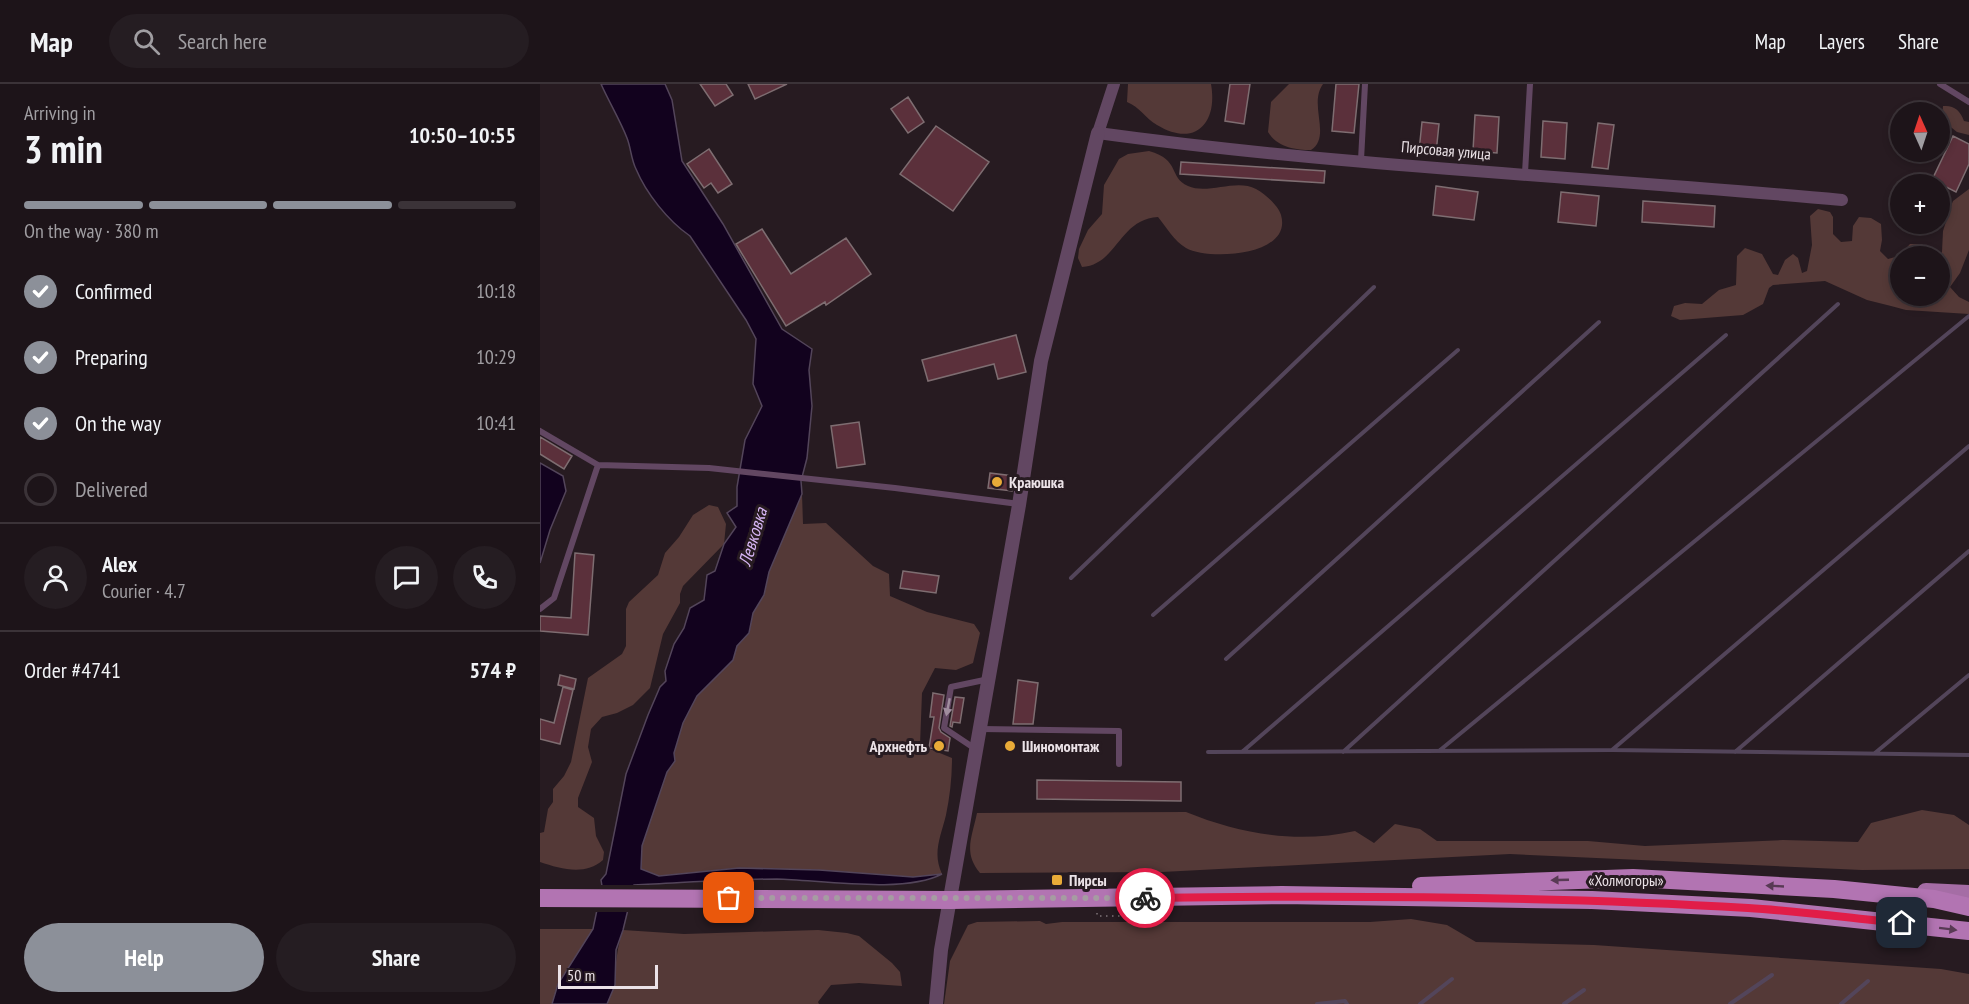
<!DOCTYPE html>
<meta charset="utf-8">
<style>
:root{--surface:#1d1419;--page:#251d22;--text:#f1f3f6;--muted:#a09ea2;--line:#3b3338;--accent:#8c9099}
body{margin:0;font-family:"PT Sans Narrow",sans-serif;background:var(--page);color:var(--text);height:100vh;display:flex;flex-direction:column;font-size:22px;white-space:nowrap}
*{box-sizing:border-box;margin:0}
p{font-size:20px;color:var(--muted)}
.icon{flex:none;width:33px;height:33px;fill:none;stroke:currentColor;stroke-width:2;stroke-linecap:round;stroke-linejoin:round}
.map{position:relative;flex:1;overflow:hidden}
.side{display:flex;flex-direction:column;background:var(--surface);width:540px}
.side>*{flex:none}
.needle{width:39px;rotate:357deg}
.tools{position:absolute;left:1350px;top:18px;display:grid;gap:12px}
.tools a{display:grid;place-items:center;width:60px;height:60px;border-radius:50%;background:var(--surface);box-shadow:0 3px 9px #0003,0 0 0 2px var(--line);font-size:30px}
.scale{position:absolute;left:18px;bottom:15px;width:100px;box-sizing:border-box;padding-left:6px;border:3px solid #ebe2e7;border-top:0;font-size:16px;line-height:21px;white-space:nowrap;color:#ebe2e7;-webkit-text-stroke:4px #271b21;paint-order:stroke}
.pin{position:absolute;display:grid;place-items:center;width:51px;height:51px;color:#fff;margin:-26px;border-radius:12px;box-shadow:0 3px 9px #0006}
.courier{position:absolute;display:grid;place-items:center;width:60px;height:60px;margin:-30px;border:4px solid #e11d48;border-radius:50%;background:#fff;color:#222;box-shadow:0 2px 8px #0007}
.head em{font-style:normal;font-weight:700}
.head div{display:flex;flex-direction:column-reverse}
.head{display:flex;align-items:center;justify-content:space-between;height:102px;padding:0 24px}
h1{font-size:39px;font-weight:700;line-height:45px}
.bar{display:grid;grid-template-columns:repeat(4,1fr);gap:9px 6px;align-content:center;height:72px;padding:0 24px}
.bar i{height:8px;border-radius:4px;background:var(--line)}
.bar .current{background:var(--accent)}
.bar p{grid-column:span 4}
.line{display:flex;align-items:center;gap:15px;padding:0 24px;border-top:2px solid var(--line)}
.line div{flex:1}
.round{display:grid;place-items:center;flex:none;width:63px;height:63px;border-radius:32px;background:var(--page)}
ol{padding:0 24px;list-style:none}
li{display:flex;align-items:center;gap:18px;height:66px}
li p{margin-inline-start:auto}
li .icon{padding:6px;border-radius:50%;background:var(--accent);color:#fff;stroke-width:4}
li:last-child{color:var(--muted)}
li i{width:33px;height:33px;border:3px solid var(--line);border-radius:50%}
.cta{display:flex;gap:12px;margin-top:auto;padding:12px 24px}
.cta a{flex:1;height:69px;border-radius:36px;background:var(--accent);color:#fff;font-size:24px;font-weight:700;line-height:69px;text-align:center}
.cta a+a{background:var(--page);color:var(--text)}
header{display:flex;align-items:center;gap:36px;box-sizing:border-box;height:84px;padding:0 30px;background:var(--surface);border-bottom:2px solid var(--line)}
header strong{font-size:28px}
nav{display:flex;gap:33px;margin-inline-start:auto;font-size:21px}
.search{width:420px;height:54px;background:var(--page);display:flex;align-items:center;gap:15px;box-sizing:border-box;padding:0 21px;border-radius:33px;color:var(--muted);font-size:22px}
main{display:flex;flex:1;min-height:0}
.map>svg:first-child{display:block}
</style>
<header>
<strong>Map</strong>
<div class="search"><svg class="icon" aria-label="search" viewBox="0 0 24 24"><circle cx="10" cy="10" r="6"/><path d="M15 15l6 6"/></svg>Search here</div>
<nav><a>Map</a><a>Layers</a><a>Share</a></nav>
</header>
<main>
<section class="side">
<div class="head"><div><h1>3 min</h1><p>Arriving in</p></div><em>10:50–10:55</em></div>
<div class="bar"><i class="current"></i><i class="current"></i><i class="current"></i><i></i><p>On the way · 380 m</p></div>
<ol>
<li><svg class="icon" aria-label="check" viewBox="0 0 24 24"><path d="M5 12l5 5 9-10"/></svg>Confirmed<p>10:18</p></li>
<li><svg class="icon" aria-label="check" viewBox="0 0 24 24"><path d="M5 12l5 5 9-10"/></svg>Preparing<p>10:29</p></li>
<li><svg class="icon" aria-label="check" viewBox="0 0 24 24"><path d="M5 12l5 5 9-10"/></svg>On the way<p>10:41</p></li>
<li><i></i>Delivered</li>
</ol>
<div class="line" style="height:108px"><a class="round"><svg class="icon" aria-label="person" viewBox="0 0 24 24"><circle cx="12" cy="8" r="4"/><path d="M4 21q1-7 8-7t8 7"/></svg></a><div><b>Alex</b><p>Courier · 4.7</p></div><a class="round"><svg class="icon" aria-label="chat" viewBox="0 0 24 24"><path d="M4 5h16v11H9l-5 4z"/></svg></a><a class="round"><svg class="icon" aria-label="phone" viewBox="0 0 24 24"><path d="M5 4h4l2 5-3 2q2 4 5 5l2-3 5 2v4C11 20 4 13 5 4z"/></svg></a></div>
<div class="line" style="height:78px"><div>Order #4741</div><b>574 ₽</b></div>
<div class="cta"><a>Help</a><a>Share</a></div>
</section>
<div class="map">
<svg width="1429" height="920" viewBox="0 0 1429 920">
<rect width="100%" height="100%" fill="#271b21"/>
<!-- green -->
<path fill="#543937" d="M588 0H671C678 39 655 64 617 41 605 34 600 23 587 18Z
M749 0H783C768 21 792 52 771 66 755 66 737 63 728 48L731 18Z
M1403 22C1414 21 1420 26 1424 37L1429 38V51L1417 48 1402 36Z
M609 67C641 76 628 93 648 102 668 111 696 94 716 105 725 110 738 121 741 131 753 172 669 177 646 164 634 157 627 144 618 133 579 135 577 181 542 183L538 174 539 165 548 146 562 130 564 101 575 82 579 75 588 70Z
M1429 105V166L1420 189 1410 203 1419 213 1429 218V230L1366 226 1351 222 1327 216 1285 197 1233 201 1229 204 1223 220 1203 231 1140 236 1131 232 1134 222 1145 219 1162 220 1179 206 1196 201 1197 172 1205 164 1222 170 1233 190 1238 191 1245 176 1253 170 1258 174 1262 189 1267 187 1272 161 1270 132 1278 125 1290 128 1293 133V150L1301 158 1312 157 1313 142 1319 133 1331 134 1341 140 1342 156 1340 167 1348 175 1359 172 1370 160H1382L1394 172H1360V212H1400V173L1402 168 1403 147 1411 122 1413 117Z
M262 410 263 440 286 439 333 482 349 490 350 512 387 528 434 540 440 549 433 579 416 586 395 584 382 609 380 661 412 674C412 693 410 712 406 731 401 752 392 769 402 790L373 793 279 786 199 784 119 792 101 785 102 762 127 688 135 677 134 669 143 639 157 612 193 576 197 562 209 549 213 529 224 511 229 488Z
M169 421 178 423 186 440 184 460 143 502 140 510V519L123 550 110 604 93 621 77 629 62 633 51 645 48 663 52 678 38 714V723L54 734 56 752 64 768 63 776C45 792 21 785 0 778V749L4 748 8 725 13 718V705L24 692 31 678 48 594 82 570 86 562V525L89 518 118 491 125 469 139 453 153 431Z
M1382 726 1414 731 1429 741V785L1322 786 970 770 622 788 440 789C423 769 432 753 437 729L646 728C700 750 757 760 815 747L834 759 855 740 880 745 897 757H1048L1105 762 1243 756 1318 758 1331 739Z
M871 835 907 841 936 858 1054 861 1401 885 1429 890V920H404L410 877 428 841 437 838 500 837 506 840 522 838H830Z
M0 845H53L18 900 12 920H0Z
M83 846 144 850 278 846 307 849 319 852 352 879 360 888 362 902 319 899 291 901 278 918 279 920H67C77 895 74 871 83 846Z"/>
<!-- water -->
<path fill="#12021e" stroke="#53455a" stroke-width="1.5" d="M61 0H125L132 16 142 77 183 140 242 245 272 265 269 286 272 322 267 374 261 397 262 410 229 488 224 511 213 529 209 549 197 562 193 576 157 612 143 639 134 669 135 677 127 688 102 762 101 785 119 792 199 784 279 786 373 793 402 790C364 810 280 796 237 795 189 795 141 799 94 801L83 846 76 866 75 901 67 920H12L18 900 53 845 62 802 61 796 66 790 86 690 108 631 120 603 126 597 125 587 134 560 144 544 150 524 164 516 167 491 175 487 184 460 196 443 187 429 197 422V403L205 356 222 322 213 300 216 255 206 236 150 152C128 137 106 109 96 85 91 75 91 64 87 54 80 36 69 18 61 0Z
M0 379 23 392 26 407 10 446 0 479Z"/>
<!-- pier -->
<path fill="#271b21" d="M59 801H122V803L96 804 90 828H53Z"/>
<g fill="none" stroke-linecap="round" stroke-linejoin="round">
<!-- stream -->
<path stroke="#53455a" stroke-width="4" d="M531 494 834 203
M613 531 918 266
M686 575 1059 238
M1072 666 1429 362
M899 667 1429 232
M668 668 1072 666 1429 671
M702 668 1186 251
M803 668 1298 220
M1195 668 1429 467
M1335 669 1429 591
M777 920 805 917 807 920
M880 920 912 895
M1024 920 1044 906
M1190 920 1232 891
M1301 920 1328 897"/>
</g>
<!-- building -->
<path fill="#5b303b" stroke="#7e6d71" stroke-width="1.5" d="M160 0H186L193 11 175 22Z
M208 0H247L215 15Z
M690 0H710L704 40 685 37Z
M796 0H819L814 49 792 47Z
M368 13 384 38 368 49 351 25Z
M935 31 959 33 957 69 933 67Z
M1003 37 1027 39 1025 75 1001 73Z
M882 38 899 40 896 69 879 67Z
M1058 39 1074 41 1068 85 1052 83Z
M396 42 449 78 413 127 360 90Z
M1413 52 1429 60V80L1416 108 1392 96Z
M169 65 192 100 178 109 171 99 164 104 147 80Z
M641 78 785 87 784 99 640 90Z
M896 102 938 108 934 136 893 131Z
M1021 108 1059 112 1056 142 1018 138Z
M1103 117 1175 122 1174 143 1102 138Z
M222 145 251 190 306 154 331 190 286 221 285 218 246 242 196 160Z
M476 251 486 288 458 295 454 280 388 297 382 276Z
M319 338 325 380 297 384 291 342Z
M0 353 32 372 24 385 0 370Z
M450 389 474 392 472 407 448 404Z
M35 469 54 471 48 551 0 547V532L31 534Z
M363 487 399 492 396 509 360 504Z
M20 591 36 595 34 605 18 601Z
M478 596 498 599 493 640H473Z
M23 603 33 606 20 660 0 655V635L14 639Z
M393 609 404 611 399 644 401 648 410 654 408 667 389 664 394 633H390Z
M415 613 424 614 420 639 413 638 412 643 410 642Z
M497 696 641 698V717L497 715Z"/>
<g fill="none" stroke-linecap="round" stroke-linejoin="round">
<!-- path -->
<path stroke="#695e63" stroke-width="2" stroke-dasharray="1.5 4.5" stroke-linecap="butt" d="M557 829V832H603"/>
<!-- service -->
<path stroke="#624762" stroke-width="6" d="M1400 0 1429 18
M821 76 825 0
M985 89 990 0
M0 347 58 381 169 384 355 404 479 420
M0 525 14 514 58 381
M441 645 579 647V680
M437 666 404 644 411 603 449 595"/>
<!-- minor -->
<path stroke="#624762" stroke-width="12" d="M574 0 558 49C805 83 1054 93 1302 116"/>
<!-- tertiary -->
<path stroke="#624762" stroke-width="14" d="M396 920 401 866 479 421 501 277 558 49"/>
<!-- primary -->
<path stroke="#a56da5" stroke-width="18" d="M1386 808 1429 810"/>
<!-- trunk -->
<path stroke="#b274b2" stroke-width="18" d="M881 802 1093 794 1294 805 1394 815 1429 823
M0 814 411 816 742 811 1052 816 1211 824 1429 847"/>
</g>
<!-- one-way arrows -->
<defs><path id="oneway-solid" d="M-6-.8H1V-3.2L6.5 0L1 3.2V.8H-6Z" transform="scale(1.5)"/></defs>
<use fill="#a08d9e" href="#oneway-solid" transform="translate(408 623) rotate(101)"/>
<g fill="#583a54">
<use href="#oneway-solid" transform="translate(1020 796) rotate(178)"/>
<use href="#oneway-solid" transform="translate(1235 802) rotate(-177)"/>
<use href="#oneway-solid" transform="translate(1408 845) rotate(7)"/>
</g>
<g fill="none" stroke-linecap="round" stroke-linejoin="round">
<!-- done -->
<path stroke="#a69ca2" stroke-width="6" stroke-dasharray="0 10.8" d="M189 814H605"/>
<!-- route -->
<path stroke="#e11d48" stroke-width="8" d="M605 814C807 811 1008 812 1208 824 1260 827 1311 834 1362 839"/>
</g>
<!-- markers -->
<g fill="#e9ab38" stroke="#271b21" stroke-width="2">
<circle cx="457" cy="398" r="6"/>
<circle cx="399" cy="662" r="6"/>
<circle cx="470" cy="662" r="6"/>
<rect x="511" y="790" width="12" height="12" rx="3"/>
</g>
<g text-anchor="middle" stroke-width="6" stroke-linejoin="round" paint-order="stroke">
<!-- street labels -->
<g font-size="16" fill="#ebe2e7" stroke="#271b21">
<text transform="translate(906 66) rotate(5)" y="6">Пирсовая улица</text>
<text x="1086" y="802">«Холмогоры»</text>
</g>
<!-- poi labels -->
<g font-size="16" font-weight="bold" fill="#ebe2e7" stroke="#271b21" text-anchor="start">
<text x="469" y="404">Краюшка</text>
<text x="387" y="668" text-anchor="end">Архнефть</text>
<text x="482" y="668">Шиномонтаж</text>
<text x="529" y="802">Пирсы</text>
</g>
<!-- water labels -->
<g font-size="18" font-style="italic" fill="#d7b6f5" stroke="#271b21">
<text transform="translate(213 453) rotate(-73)" y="6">Левковка</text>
</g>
</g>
</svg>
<div class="tools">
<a><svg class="needle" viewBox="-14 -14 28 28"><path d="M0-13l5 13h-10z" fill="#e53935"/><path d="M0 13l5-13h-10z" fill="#a09ea2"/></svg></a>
<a>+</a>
<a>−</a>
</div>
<div class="scale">50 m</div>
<div class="pin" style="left:189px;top:814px;background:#ea580c"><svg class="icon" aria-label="bag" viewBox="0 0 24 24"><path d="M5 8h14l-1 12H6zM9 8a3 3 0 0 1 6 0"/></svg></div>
<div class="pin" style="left:1362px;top:839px;background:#1f2937"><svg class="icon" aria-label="home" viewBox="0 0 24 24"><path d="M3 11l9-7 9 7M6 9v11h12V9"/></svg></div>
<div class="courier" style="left:605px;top:814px"><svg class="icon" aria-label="bike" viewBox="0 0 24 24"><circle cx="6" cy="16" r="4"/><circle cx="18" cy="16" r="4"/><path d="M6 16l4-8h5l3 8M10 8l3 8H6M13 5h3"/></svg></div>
</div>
</main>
